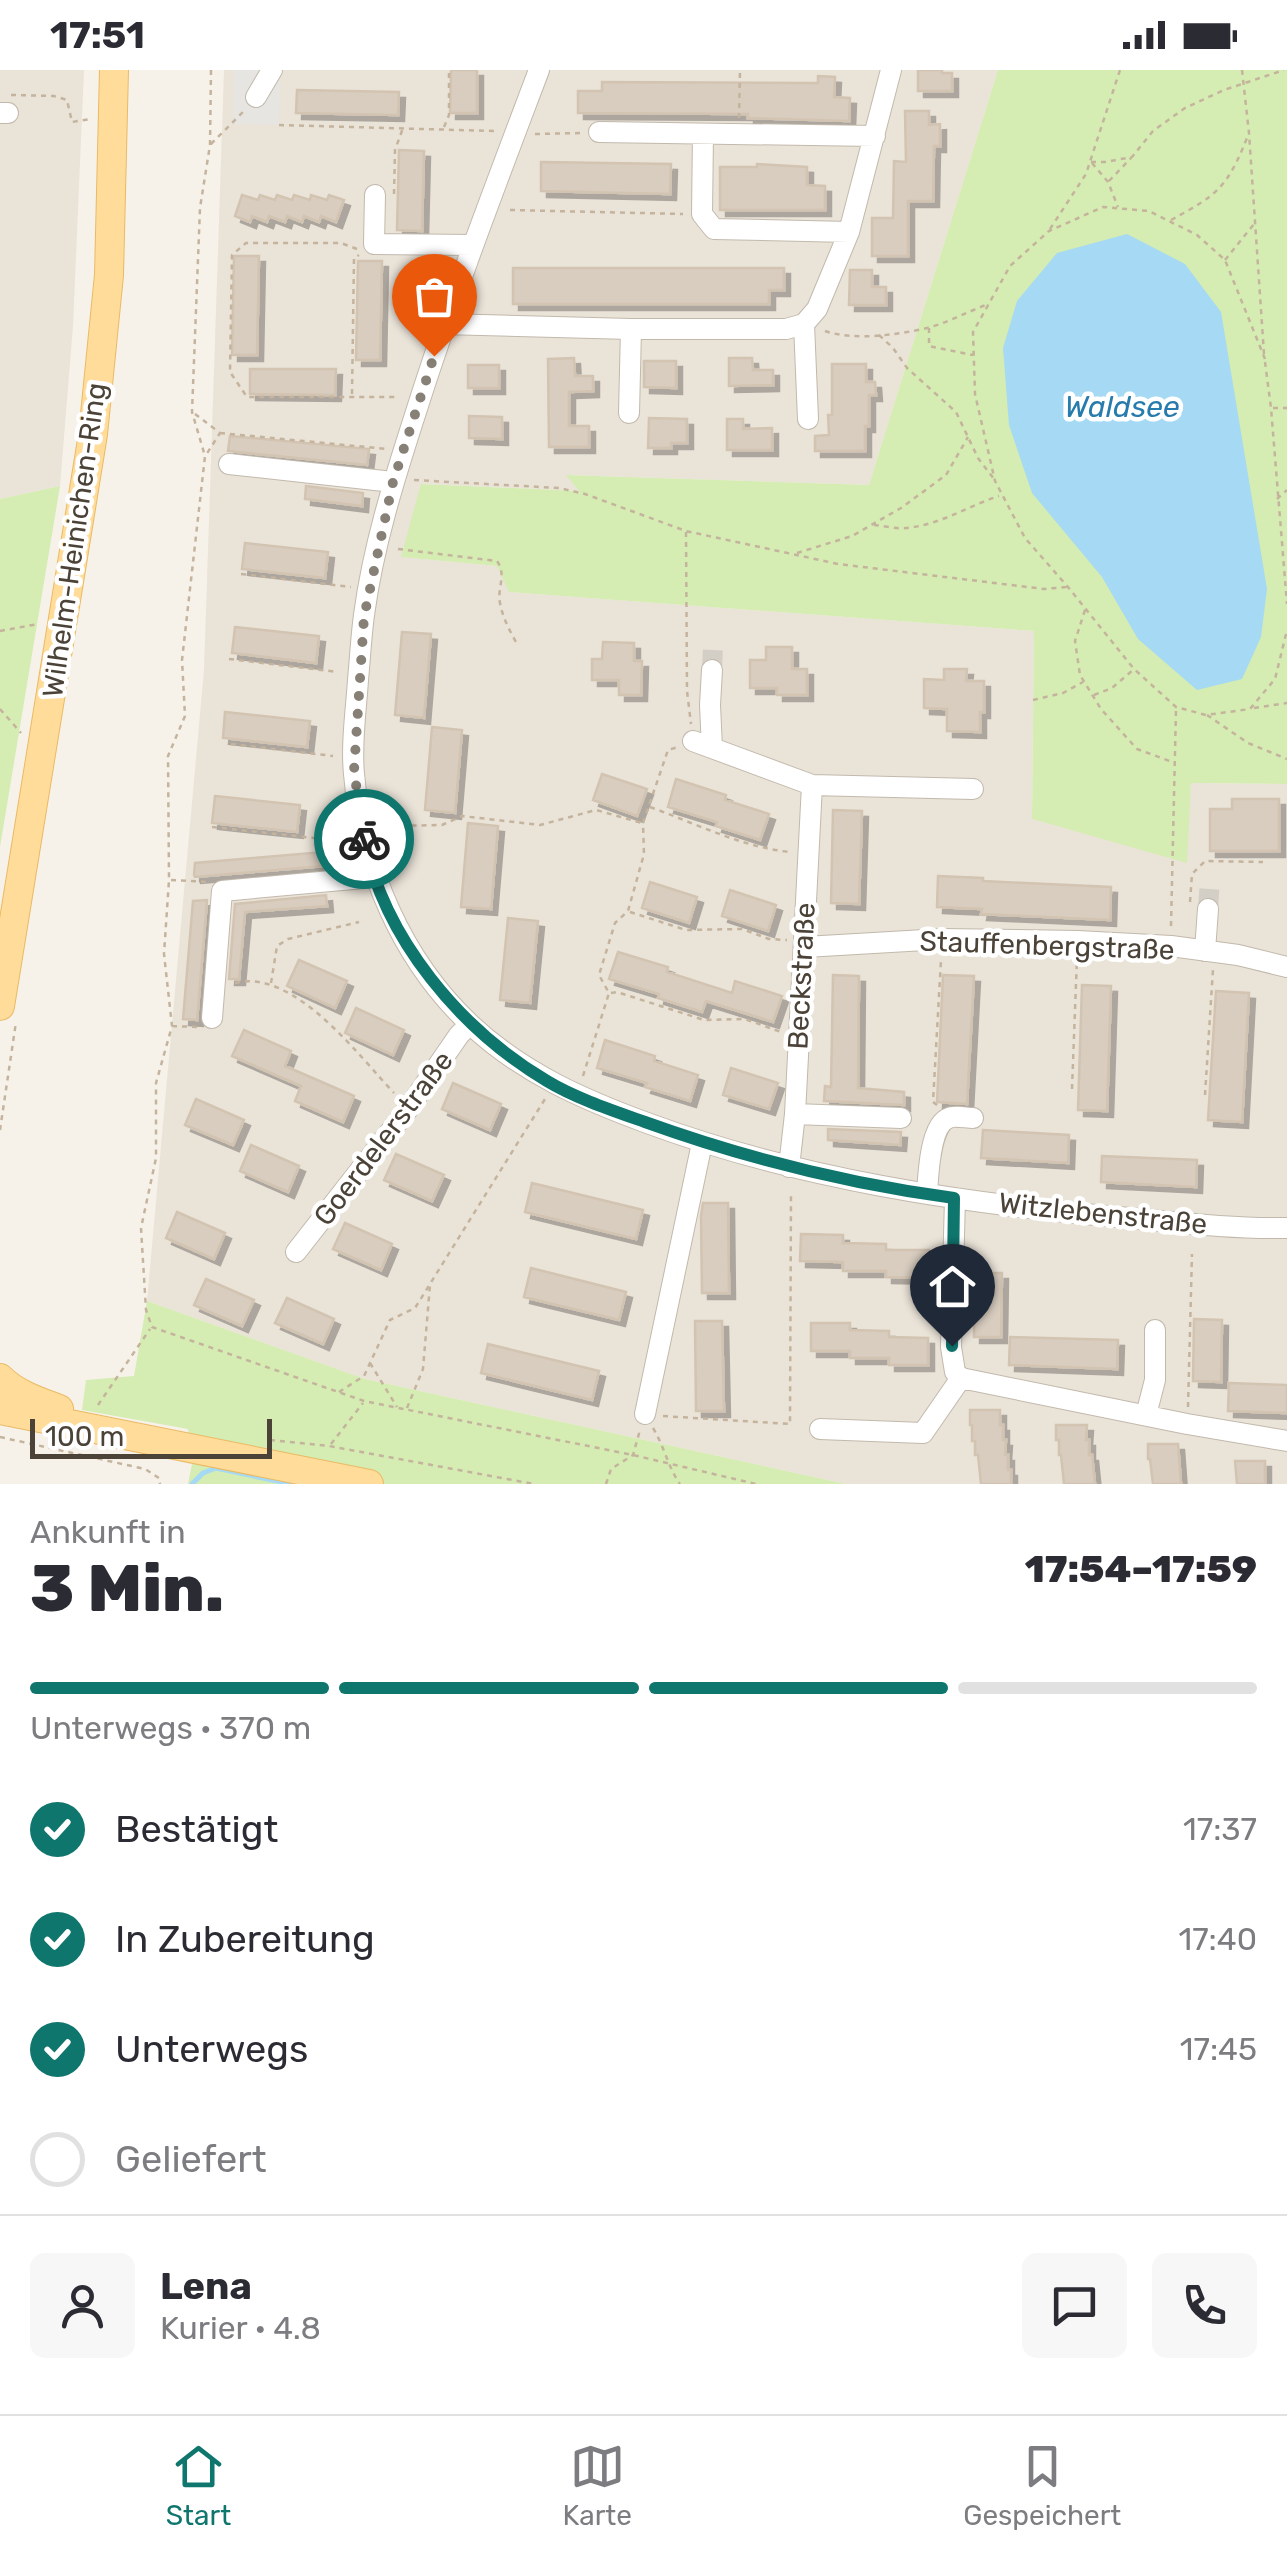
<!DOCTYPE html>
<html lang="de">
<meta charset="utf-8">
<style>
:root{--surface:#fff;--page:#f7f7f7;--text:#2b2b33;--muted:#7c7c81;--line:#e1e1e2;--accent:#0f766e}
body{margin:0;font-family:Rubik,sans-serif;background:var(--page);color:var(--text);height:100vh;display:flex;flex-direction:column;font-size:38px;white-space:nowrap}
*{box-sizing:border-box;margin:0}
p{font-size:32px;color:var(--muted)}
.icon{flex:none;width:55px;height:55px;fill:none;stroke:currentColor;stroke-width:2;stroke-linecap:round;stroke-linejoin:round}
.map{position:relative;height:1414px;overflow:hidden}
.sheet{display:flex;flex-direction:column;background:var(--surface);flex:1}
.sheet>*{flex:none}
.scale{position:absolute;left:30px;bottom:25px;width:242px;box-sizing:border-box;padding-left:10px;border:5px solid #4b4238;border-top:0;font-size:28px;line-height:35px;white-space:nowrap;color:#4b4238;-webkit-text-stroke:8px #fff;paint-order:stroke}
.pin{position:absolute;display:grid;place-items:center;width:85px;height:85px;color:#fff;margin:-102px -42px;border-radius:50% 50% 50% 0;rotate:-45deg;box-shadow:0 0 10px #0007}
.pin .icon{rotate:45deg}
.courier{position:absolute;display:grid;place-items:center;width:100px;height:100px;margin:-50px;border:8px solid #0f766e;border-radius:50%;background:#fff;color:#222;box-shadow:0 2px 12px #0007}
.headline em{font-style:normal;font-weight:800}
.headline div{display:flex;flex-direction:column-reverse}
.headline{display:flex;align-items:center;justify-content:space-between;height:170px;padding:0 30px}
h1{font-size:65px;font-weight:800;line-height:75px}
.bar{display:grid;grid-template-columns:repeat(4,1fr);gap:15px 10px;align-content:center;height:120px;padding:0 30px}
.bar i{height:12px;border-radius:8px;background:var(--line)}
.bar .selected{background:var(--accent)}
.bar p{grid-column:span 4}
.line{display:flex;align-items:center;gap:25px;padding:0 30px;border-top:2px solid var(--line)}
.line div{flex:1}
.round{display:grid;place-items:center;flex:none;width:105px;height:105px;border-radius:15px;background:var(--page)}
ol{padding:0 30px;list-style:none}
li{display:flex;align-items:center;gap:30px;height:110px}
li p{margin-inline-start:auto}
li .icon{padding:10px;border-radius:50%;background:var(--accent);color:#fff;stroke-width:4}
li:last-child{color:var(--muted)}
li i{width:55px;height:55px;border:5px solid var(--line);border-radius:50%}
.status{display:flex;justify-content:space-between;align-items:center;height:70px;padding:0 50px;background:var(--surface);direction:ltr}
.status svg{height:28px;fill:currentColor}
.dock{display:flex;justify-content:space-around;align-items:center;height:140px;border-top:2px solid var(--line);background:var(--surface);font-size:28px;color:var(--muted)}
.dock a{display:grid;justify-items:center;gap:5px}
.dock .selected{color:var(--accent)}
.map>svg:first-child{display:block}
</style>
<div class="status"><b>17:51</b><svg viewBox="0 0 49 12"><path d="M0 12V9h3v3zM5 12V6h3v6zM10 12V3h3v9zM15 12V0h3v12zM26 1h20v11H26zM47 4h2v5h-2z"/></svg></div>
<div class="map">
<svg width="1287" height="1414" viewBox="0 0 1287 1414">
<defs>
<filter id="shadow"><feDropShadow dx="6" dy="6" stdDeviation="0" flood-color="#0004"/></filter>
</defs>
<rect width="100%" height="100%" fill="#f6f2ea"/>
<!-- residential -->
<path fill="#eae3d8" d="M0 0H84L73 256 60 416 0 429Z
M224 0H998L869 415 567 405 580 421 422 414 402 487 497 496 510 522 1034 561 1032 749 1186 792 1191 713 1287 714V1414H846L365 1309 147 1231 204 600Z"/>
<!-- green -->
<path fill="#d5ecb2" d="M998 0H1287V714L1191 713 1187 793 1032 749 1034 561 509 522 497 496 401 487 421 414 579 421 566 405 869 415Z
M60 416 0 777V429Z
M147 1231 365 1309 846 1414H188L192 1394 188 1359 82 1340 86 1310 134 1306Z"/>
<!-- parking -->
<path fill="#e7e5e2" d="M234 0H280L279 55 233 54Z"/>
<!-- water -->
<path fill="#a5d9f4" d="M1127 164 1185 194 1221 242 1267 519 1261 567 1242 609 1197 620 1138 569 1102 507 1032 423 1009 355 1003 278 1017 231 1057 183Z"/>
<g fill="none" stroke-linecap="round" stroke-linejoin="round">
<!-- stream -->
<path stroke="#a5d9f4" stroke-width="5" d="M192 1414 203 1403 216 1398 291 1414"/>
</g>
<!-- building -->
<path fill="#d8cdbf" stroke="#d3c4b2" stroke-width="2.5" filter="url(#shadow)" d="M451 0H477V43H450Z
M918 0H942V3H952V21H918Z
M818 6 835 7 834 27 850 28 849 51 748 48V44L578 43V21H602V12L818 13Z
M297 20 399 22 398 45 296 43Z
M905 41H929V55L940 54V76H934L933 131H908V186H872V148H893L894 91 906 92Z
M399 80 424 81 422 161 397 160Z
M541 92 671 94 670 124 541 121Z
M757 94 807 97V115L825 116V140H720V97H757Z
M242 125 258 130 260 125 275 130 277 125 292 130 294 125 310 130 311 125 327 130 329 125 344 130 336 152 321 146 319 152 304 146 302 152 287 146 285 152 269 146 267 152 252 146 250 152 235 146Z
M234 186H259L257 285H232Z
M358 191H382L380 290H356Z
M513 198H784V220H769V234H513Z
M850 200H872V217H886V235H849Z
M574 288 575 306H593V321L569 322V356H589V377H549L548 289Z
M729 288H752L753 300H773V315L729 316Z
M644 291H676V318L644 317Z
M832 294H866V312H875L876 325H869V356H865V381H815V366L829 365 828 345H832Z
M468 295H499V318H468Z
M250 299H336L335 325 250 324Z
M469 346 502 347V369L469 368Z
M649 348 687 349V373H671V378H648Z
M727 349H743V359L772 358V380H727Z
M230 366 369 379 367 395 228 381Z
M306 416 363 423 362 436 305 429Z
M245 473 328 482 325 508 242 499Z
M235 557 319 566 316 593 232 583Z
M402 562 431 564 424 648 395 645Z
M603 572 634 573V591H642L641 625H619V610H592V589H602Z
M766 577H792V599H807V625H777V618H750V590H766Z
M944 599H967L966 611H984V642H980V662L947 661V639L924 638V609L944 610Z
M225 642 310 651 307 677 223 668Z
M432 657 462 660 455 743 425 740Z
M602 704 647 719 637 746 593 730Z
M676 709 726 725 725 730 769 744 760 770 716 756 717 752 668 737Z
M215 726 300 735 297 762 212 753Z
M1232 729H1279V781H1210V739H1232Z
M833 740 862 741 859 834 831 833Z
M468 753 498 756 491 839 461 837Z
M323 782V796L195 807 194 805 195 793Z
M938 806 983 808V811L1111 817 1110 850 981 844 982 839 937 837Z
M650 812 697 827 689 853 642 838Z
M730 820 776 835 768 861 722 846Z
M326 825 327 836 245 842 239 909H229L235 834Z
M207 830 197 950 183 949 193 831Z
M508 848 538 851 530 933 500 930Z
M618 882 668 897 667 902 732 923 735 911 782 926 773 952 706 931 702 942 658 928 659 924 609 909Z
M299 890 347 911 335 938 287 916Z
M833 905 859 906 858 1018 904 1022V1035L824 1031 825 1016 831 1017Z
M943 905 974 906 967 1034 937 1032Z
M1082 915 1111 916 1107 1041 1078 1040Z
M1216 921 1249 923 1242 1052 1208 1050Z
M356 938 404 960 393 985 345 963Z
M244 960 291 981 285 996 354 1026 343 1052 295 1031 301 1016 232 986Z
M605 970 655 986 654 991 698 1005 690 1031 645 1017 647 1013 597 998Z
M731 998 778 1013 769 1039 723 1025Z
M453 1013 501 1034 490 1060 442 1039Z
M196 1029 244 1050 233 1075 185 1055Z
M828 1059 901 1062 900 1075 828 1070Z
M983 1060 1069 1065 1068 1093 981 1088Z
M251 1075 299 1096 288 1122 240 1101Z
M396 1084 444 1105 432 1131 384 1110Z
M1102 1086 1197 1090 1196 1117 1101 1112Z
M532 1113 643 1140 636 1169 525 1142Z
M703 1133H728L729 1223H702L701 1146Z
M177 1142 225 1163 214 1189 166 1168Z
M345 1153 392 1174 381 1200 333 1179Z
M801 1164 843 1165V1173L886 1174V1180H929V1208L886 1207V1201H843V1192L800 1191Z
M531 1198 626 1222 619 1250 524 1227Z
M975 1203H1002L1001 1267H974Z
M206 1209 254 1230 242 1256 194 1235Z
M287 1228 334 1249 323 1274 275 1253Z
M1194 1249 1222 1250 1221 1312 1193 1311Z
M695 1251H722L724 1341H696Z
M811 1253H850V1260L889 1261V1267L928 1268V1295H889V1288H850V1281H811Z
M1010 1267 1118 1270 1117 1299 1009 1295Z
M488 1274 599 1301 592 1330 481 1303Z
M1229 1313 1287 1315V1343L1228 1341Z
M970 1340H1000V1355H1003V1370H1006L1005 1385H1008V1400H1011V1414H981L978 1385H975V1371H972V1355H970Z
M1056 1355H1087L1086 1370H1089V1385H1092L1095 1414H1064L1061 1385H1059V1370H1056Z
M1148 1374H1178L1181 1414H1153L1150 1389H1148Z
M1235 1391H1265V1414H1237Z"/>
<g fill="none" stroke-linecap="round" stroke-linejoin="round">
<!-- minor-tunnel -->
<path stroke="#d4cfc6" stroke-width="20" stroke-dasharray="20 10" stroke-linecap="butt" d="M712 600 713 576
M1208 839 1210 810"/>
<!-- minor casing -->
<g stroke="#c2b9ac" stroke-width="22">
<path id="minor" d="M539 0C496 114 452 228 415 345 394 410 373 477 364 545 361 567 360 589 358 610 356 641 351 674 354 704 362 797 402 890 470 954 522 1003 584 1030 650 1054 800 1109 960 1133 1118 1147 1174 1152 1231 1159 1287 1158
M256 27 272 0
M0 43H8
M599 62 875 66
M703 64 702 144 714 159 849 162
M375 125 374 174 473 175
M443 254 631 259H786L804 254 817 239 849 162 891 0
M804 254 808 349
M629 343 631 259
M229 394 393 412
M693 671 812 715 973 719
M712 678 710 635 712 600
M805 877 942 869 1077 871 1171 876 1238 885 1287 897
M1205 881 1208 839
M212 948 222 821 375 807
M795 1044 901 1048
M789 1097 795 1044 812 715
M927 1124C928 1107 930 1054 949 1048 955 1045 966 1048 973 1048
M955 1128 951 1277 955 1302 961 1308 1187 1354 1287 1371
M296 1182 408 1039 459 965 470 954
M645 1344 702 1073
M1146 1345 1155 1310V1260
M820 1359 923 1363 961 1308"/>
</g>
<!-- major casing -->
<g stroke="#eaba64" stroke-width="30">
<path id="major" d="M0 936 93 364 109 205 114 0
M0 1308C16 1324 38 1331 59 1339
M0 1340 369 1414"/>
</g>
<!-- path -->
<path stroke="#c5b49d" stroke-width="2.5" stroke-dasharray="5 5" stroke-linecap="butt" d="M211 0 210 75 200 138 192 342 205 386 182 590 185 646 168 686 169 810 164 884 172 956 156 1013V1088L141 1158 146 1240 152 1257 364 1331 633 1385 756 1414
M1242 0 1249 63 1264 284
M11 25 54 26 67 30 72 52 90 49
M739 48 740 0
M279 55 494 61
M444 57 449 45V0
M535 64 582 63
M211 74 244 41
M1091 92H1105L1132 87 1153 61 1185 38 1224 20 1284 0
M1092 93 1108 112 1118 137
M1109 111 1131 88
M394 124 395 80 403 58
M510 140 683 144
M1171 150C1217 125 1227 118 1247 68
M1050 159 1086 104 1120 0
M357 179 341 173H246L232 185 230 302 247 327H398
M1225 190 1254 154
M929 258V276L973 285
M825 261C854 271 896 265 927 258 947 253 967 242 986 235
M879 265 893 278 907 298 956 342 978 388 994 409
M1265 289 1225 190 1197 165 1149 141 1103 137 1049 161 1010 196 973 262 975 324 995 411 1025 468 1068 517 1134 599 1176 637 1206 645 1250 639 1275 609 1287 560
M1265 292 1271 338 1287 534
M352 324 354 188 359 185
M1273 338H1287
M195 344 220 363 206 385
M220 363 387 379
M414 410 559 418 585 424 686 461 838 494 1044 519 1067 517
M1277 429 1287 420
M874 455C884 456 896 459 906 458 940 455 968 436 999 426
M686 462 687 621 691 654
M398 479 497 491C507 505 497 517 500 533 503 549 510 561 517 574
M797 483 852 466 901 438 946 405 968 367
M241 504 351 517
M1085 540 1075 571 1080 605 1101 639 1137 679 1175 693
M0 561 38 554
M229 589 338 602
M1094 625 1112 618 1133 600
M1033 630 1063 623 1083 612
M1254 638 1287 633
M0 639 21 663
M1207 645 1248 673 1287 689
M231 674 333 686
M650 737C697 754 739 776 789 782
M212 757 342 771
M383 761 391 756 442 755 462 746 540 755 596 740 642 753
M171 810 208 812
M1190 832 1192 804 1205 791 1263 792
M630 842 686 860 742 859 769 869 787 870
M1171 856 1176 639
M235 913C294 898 358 985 394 1023
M271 913 277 876 288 869 359 852
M611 923 617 922 704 950 745 949 781 962
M172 956 198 957
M583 1006 609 923 599 905 615 853 628 841 644 784 643 753 668 680 678 677
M1072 1019 1077 888
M1205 1025 1213 899
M937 1035 933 1032 941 890
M0 1060 16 952
M370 1293 397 1337
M339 1322 364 1306 390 1250 415 1238 545 1029
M98 1335 150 1259
M1188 1337 1192 1184
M407 1338 423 1299 430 1215
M663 1346 790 1354 791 1124
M653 1358C664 1376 668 1397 680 1414
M0 1367 145 1399 159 1408 160 1414
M270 1370 329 1376 534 1414
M331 1374 363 1333
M606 1414 611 1399 633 1385 640 1360"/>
<!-- minor -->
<use href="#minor" stroke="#fff" stroke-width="20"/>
<!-- major -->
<use href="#major" stroke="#ffdc9a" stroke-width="28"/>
</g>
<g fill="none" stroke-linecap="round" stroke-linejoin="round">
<!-- done -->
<path stroke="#878076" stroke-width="10" stroke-dasharray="0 18" d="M364 769 354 701 364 547 393 412 434 286"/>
<!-- route -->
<path stroke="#0f766e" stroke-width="12" d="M364 769C384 869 461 960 547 1011 575 1028 614 1041 645 1052 745 1088 849 1114 954 1128L952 1276"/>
</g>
<g text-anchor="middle" stroke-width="9" stroke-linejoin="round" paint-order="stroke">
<!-- street labels -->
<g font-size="28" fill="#4b4238" stroke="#fff">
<text transform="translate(74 470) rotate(-82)" y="10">Wilhelm-Heinichen-Ring</text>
<text transform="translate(1047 875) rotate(2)" y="10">Stauffenbergstraße</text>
<text transform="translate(801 906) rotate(-87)" y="10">Beckstraße</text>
<text transform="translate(383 1068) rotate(-53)" y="10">Goerdelerstraße</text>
<text transform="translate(1103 1143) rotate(6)" y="10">Witzlebenstraße</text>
</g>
<!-- water labels -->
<g font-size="30" font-style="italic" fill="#287cad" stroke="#fff">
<text x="1122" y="347">Waldsee</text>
</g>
</g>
</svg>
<div class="scale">100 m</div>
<div class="pin" style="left:434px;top:286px;background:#ea580c"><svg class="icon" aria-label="bag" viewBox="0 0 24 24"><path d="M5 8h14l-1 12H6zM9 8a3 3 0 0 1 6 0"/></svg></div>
<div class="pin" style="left:952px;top:1276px;background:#1f2937"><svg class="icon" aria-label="home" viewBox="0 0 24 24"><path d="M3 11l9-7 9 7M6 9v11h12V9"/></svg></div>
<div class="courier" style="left:364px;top:769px"><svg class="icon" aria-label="bike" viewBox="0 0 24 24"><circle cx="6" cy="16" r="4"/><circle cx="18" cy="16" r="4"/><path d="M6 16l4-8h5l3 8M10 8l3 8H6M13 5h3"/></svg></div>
</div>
<section class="sheet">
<div class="headline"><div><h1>3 Min.</h1><p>Ankunft in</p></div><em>17:54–17:59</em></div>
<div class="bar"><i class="selected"></i><i class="selected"></i><i class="selected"></i><i></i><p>Unterwegs · 370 m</p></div>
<ol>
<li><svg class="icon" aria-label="check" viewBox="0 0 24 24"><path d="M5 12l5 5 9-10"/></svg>Bestätigt<p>17:37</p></li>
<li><svg class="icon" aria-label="check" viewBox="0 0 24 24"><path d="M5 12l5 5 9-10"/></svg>In Zubereitung<p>17:40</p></li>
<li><svg class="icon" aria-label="check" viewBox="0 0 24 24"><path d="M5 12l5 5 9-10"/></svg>Unterwegs<p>17:45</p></li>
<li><i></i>Geliefert</li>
</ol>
<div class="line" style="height:180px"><a class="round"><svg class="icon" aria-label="person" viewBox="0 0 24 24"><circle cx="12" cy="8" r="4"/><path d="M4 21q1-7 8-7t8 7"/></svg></a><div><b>Lena</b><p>Kurier · 4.8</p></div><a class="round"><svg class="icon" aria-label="chat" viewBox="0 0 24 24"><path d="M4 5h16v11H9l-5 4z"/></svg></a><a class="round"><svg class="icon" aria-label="phone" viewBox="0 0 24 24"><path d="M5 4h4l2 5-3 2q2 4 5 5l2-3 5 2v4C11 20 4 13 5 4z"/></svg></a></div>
</section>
<nav class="dock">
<a class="selected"><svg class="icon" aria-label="home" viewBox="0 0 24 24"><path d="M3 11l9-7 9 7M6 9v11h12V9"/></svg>Start</a>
<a><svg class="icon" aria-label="map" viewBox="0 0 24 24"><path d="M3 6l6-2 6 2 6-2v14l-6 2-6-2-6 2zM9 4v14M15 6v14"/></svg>Karte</a>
<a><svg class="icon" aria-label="saved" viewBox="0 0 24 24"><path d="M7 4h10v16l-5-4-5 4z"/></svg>Gespeichert</a>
</nav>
